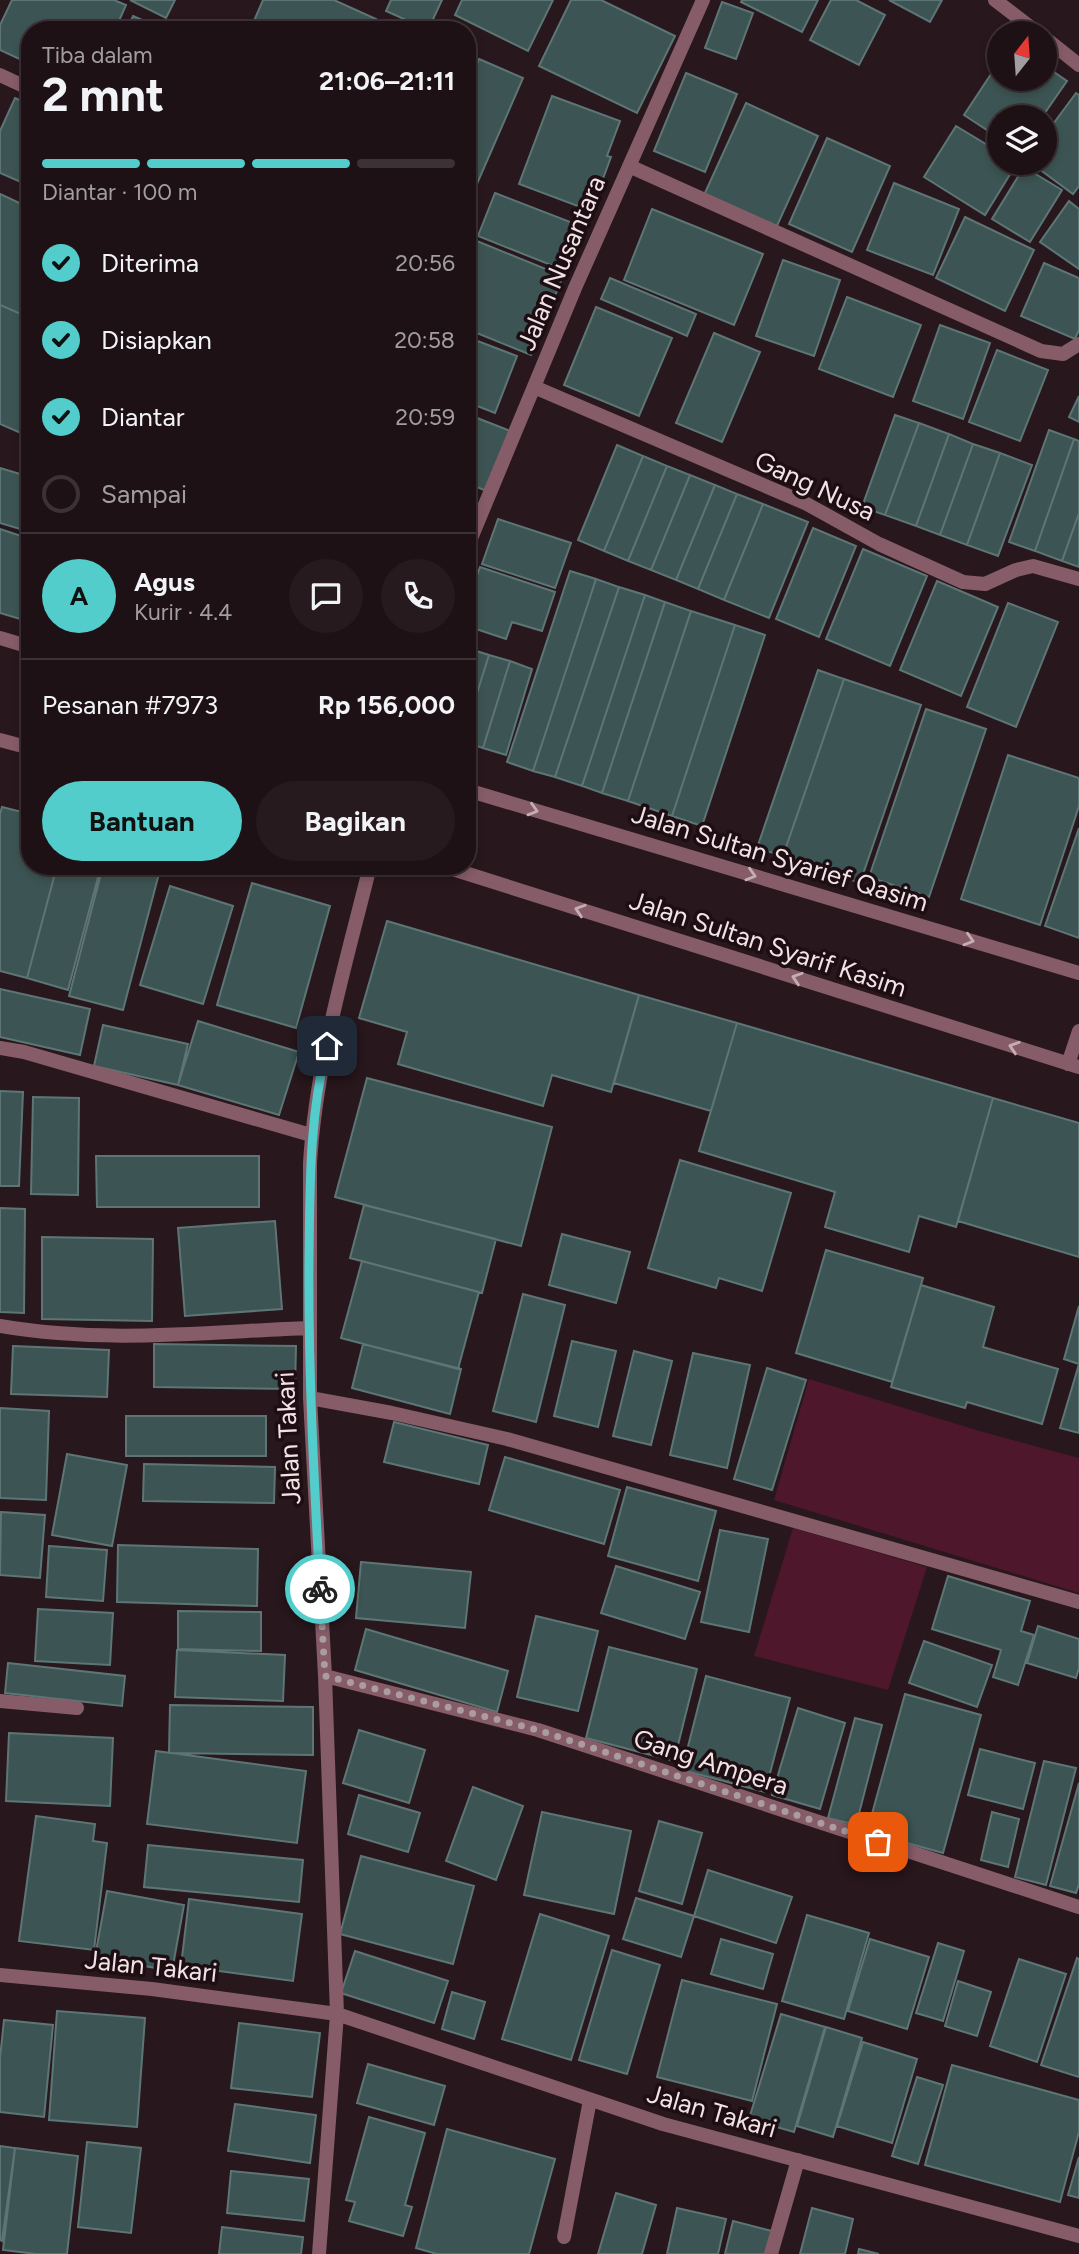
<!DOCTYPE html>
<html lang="id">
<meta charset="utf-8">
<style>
:root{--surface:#1e1115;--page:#261a1e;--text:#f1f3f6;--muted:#a19da0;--line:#3c3134;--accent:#52cdcc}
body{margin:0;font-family:Figtree,sans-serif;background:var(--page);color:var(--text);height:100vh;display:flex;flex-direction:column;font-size:26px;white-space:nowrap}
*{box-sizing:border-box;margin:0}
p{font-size:23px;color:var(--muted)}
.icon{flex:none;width:38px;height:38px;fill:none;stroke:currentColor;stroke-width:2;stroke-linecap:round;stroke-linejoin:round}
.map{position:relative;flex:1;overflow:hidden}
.details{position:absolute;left:21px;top:21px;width:455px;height:854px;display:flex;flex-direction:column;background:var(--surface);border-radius:28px;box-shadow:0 4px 10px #0003,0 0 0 2px var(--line)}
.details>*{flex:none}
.needle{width:46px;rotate:17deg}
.controls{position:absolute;left:987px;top:21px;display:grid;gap:14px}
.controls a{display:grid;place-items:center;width:70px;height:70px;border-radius:50%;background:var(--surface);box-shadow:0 4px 10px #0003,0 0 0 2px var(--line);font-size:35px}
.pin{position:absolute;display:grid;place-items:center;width:60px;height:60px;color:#fff;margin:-30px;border-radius:14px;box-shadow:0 4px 10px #0006}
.courier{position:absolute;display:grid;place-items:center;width:70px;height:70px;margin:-35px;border:5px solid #52cdcc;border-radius:50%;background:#fff;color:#222;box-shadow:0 2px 9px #0007}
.overview em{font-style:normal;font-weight:700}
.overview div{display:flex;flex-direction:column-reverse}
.overview{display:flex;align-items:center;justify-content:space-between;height:119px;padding:0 21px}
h1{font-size:46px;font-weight:700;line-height:52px}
.bar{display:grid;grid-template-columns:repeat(4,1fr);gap:10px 7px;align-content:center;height:84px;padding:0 21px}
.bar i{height:9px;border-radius:5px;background:var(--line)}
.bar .active{background:var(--accent)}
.bar p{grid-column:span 4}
.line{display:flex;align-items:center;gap:18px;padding:0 21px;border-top:2px solid var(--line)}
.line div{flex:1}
.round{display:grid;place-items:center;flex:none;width:74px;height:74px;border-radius:37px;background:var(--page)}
ol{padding:0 21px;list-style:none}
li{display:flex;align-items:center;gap:21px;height:77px}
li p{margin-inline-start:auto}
li .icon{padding:7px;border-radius:50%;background:var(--accent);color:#111;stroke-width:4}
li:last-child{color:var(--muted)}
li i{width:38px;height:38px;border:4px solid var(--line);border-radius:50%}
.action{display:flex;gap:14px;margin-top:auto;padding:14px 21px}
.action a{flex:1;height:80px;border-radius:42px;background:var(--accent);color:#111;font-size:28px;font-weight:700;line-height:80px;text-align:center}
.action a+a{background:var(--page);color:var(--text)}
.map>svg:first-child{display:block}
</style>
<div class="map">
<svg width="1079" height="2254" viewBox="0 0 1079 2254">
<rect width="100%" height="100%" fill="#28171c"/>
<!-- green -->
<path fill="#4e172c" d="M809 1379 983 1432 1079 1458V1593L774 1500Z
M793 1528 927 1567 888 1690 754 1656Z"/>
<!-- building -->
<path fill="#3c5453" stroke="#5d7675" stroke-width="2" d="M12 0H114L126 5 115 30H30V64L0 50V25Z
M130 0H175L166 18Z
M263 0H334L376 19 371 30H250Z
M391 0H442L428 30 386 11Z
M462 0H553L528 51 455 15Z
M571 0H601L675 36 637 113 539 66Z
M742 0H818L802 32 741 2Z
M831 0H856L885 15 859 65 810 40Z
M889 0H942L930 22Z
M722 2 753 13 736 59 705 48Z
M133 16 165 30H127Z
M479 59 523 78 477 184 467 179V87Z
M999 62V79H1045V66L1067 81 1042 117H999V138L964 115Z
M686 73 737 94 705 172 654 151Z
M1076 93 1079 95V186L1073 194 1031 163H1045V135Z
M552 96 620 121 607 156 611 157 591 211 519 184Z
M15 98 30 105V186L0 173V131Z
M746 103 818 136 776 228 704 195Z
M956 126 999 152V163H1017L985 215 924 177Z
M827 138 890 166 852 252 789 224Z
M1024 167 1062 190 1030 242 992 219Z
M894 183 959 209 933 275 867 250Z
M495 193 578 225 561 269 478 236Z
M0 194 30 208V318L0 305Z
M1069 201 1079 209V269L1040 242Z
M652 209 763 254 734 325 624 280Z
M965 217 1034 250 1005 311 936 278Z
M467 237 563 276 531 355 467 329Z
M783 260 840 280 814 356 756 336Z
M1044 263 1079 278V330L1075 339 1021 316Z
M610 278 696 314 687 336 601 299Z
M847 297 921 325 893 397 819 369Z
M0 305 30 318V437L0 424Z
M596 307 672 338 639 416 564 385Z
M940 325 990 343 963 419 913 401Z
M714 333 760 352 722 442 676 423Z
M467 337 517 356 495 413 467 402Z
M997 350 1048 370 1020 441 969 422Z
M1079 396V422L1069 417Z
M467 414 513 432 489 492 467 483Z
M895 415 919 423 885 515 862 507Z
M919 423 949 434 916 526 885 515Z
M1049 430 1074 439 1035 551 1009 542Z
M949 434 973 444 940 535 916 526Z
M1074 439 1079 441V513L1062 561 1035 551Z
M973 444 1000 453 967 545 940 535Z
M617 445 643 456 604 551 578 540Z
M1000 453 1032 465 998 556 967 545Z
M643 456 667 466 628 561 604 551Z
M667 466 690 475 651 570 628 561Z
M0 468 30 477V532L0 523Z
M690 475 715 485 676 580 651 570Z
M715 485 737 494 698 589 676 580Z
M737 494 763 504 724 600 698 589Z
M763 504 808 522 769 618 724 600Z
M1079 513V567L1062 561Z
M498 519 571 543 555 588 482 564Z
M813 528 856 546 819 637 776 619Z
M0 529 30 539V622L0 613Z
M863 549 927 576 890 666 826 639Z
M480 567 555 592 542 631 512 622 506 639 467 626V605Z
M570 571 596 579 533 771 507 762Z
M596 579 619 587 555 777 533 771Z
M937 581 998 607 961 696 900 670Z
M619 587 645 595 582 786 555 777Z
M645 595 665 602 602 793 582 786Z
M665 602 691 611 628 801 602 793Z
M1008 603 1058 622 1016 727 967 707Z
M691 611 735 625 672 816 628 801Z
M735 625 765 635 702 826 672 816Z
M467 648 489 655 467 725Z
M489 655 510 661 483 748 467 743V725Z
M510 661 532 669 506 755 483 748Z
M818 670 844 679 783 856 757 848Z
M844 679 921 705 860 883 783 856Z
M926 709 986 729 929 897 869 877Z
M1008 755 1079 778V806L1040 925 961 899Z
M2 807 30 814V866H57L27 978 0 971V814Z
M1079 828V938L1045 926Z
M57 866H101L68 990 27 978Z
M103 866H161L123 1010 69 996Z
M252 883 330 906 296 1028 217 1005Z
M170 886 233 906 203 1004 140 985Z
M387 921 639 995 611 1092 552 1075 543 1106 398 1064 407 1032 359 1018Z
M0 989 90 1009 80 1055 0 1037Z
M639 995 737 1023 711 1111 614 1083Z
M198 1021 299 1052 279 1115 178 1085Z
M737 1023 993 1098 956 1227 919 1216 909 1252 825 1227 835 1192 699 1151Z
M103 1025 188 1044 178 1085 94 1066Z
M367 1078 552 1127 521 1246 335 1197Z
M0 1091 23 1092 19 1186H0Z
M33 1097 79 1098 78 1195 31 1194Z
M993 1098 1079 1123V1257L958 1221Z
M96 1156H259V1207H97Z
M680 1160 791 1193 762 1291 719 1278 716 1288 648 1268Z
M364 1205 496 1239 482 1293 350 1258Z
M0 1208 25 1209 24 1313 0 1312Z
M275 1221 282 1309 185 1316 178 1228Z
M562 1234 630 1252 616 1303 549 1285Z
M42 1237 153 1239 152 1321 42 1319Z
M826 1250 923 1278 892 1382 796 1353Z
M362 1261 479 1292 458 1369 341 1338Z
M921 1285 994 1307 983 1347 1058 1369 1042 1424 967 1402 965 1408 891 1387Z
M523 1294 565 1305 536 1422 493 1411Z
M1079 1306V1433L1060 1428 1079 1364 1064 1359Z
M572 1341 616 1351 598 1427 554 1416Z
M154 1344 296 1346 295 1389 154 1387Z
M363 1344 461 1369 450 1414 352 1388Z
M13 1346 109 1350 107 1397 11 1394Z
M634 1351 672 1361 651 1445 613 1436Z
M693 1353 750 1365 727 1468 670 1455Z
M767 1368 806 1380 772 1490 734 1479Z
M0 1408 49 1411 46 1500 0 1498Z
M126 1416H266V1456H126Z
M394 1422 488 1445 479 1484 384 1462Z
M67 1454 127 1465 112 1546 52 1535Z
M505 1457 620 1490 604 1544 489 1510Z
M144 1464 275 1467 274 1503 143 1501Z
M627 1487 716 1511 698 1581 608 1556Z
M1 1512 45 1515 40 1578 0 1575Z
M720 1530 768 1539 749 1632 701 1622Z
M118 1545 258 1549 257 1606 117 1602Z
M49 1546 107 1550 103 1601 46 1597Z
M361 1562 471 1572 465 1628 356 1618Z
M616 1566 700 1592 685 1639 601 1613Z
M948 1576 1030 1601 1021 1631 1034 1635 1018 1685 993 1677 1001 1650 932 1629Z
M38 1609 113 1613 110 1665 35 1661Z
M178 1611 261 1612V1651L178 1649Z
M536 1616 598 1631 578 1711 517 1697Z
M1038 1626 1079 1639V1668L1076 1678 1027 1663Z
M366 1629 508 1671 497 1712 355 1670Z
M924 1641 992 1665 977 1707 909 1683Z
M609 1647 697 1669 674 1761 586 1738Z
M177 1650 285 1655 283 1701 175 1697Z
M8 1663 125 1676 122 1706 5 1693Z
M706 1676 790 1698 765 1792 682 1770Z
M905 1694 981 1715 943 1853 867 1832Z
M170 1705 313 1707V1755L169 1753Z
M798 1708 845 1723 820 1809 772 1795Z
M855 1718 882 1725 856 1825 828 1818Z
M359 1730 425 1750 409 1803 343 1783Z
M9 1733 113 1738 110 1806 6 1801Z
M980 1749 1035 1763 1023 1809 968 1795Z
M156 1751 306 1771 297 1843 147 1824Z
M1044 1761 1076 1768 1046 1885 1015 1877Z
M1079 1783V1884L1076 1893 1050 1886Z
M473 1787 523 1806 496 1880 446 1861Z
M359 1795 420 1813 408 1852 348 1834Z
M542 1812 631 1831 614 1914 524 1895Z
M992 1812 1019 1819 1008 1867 981 1860Z
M36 1816 95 1824 93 1841 107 1843 94 1950 19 1941Z
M659 1821 702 1833 682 1904 639 1891Z
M148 1845 303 1860 299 1902 144 1887Z
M361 1856 474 1886 453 1964 340 1934Z
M708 1870 792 1897 776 1943 694 1916Z
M107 1891 184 1905 172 1971 95 1957Z
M636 1898 694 1916 681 1957 623 1939Z
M189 1899 302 1914 293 1981 181 1966Z
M540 1914 609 1936 571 2060 502 2039Z
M807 1915 869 1933 844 2019 782 2001Z
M721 1939 773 1954 763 1989 711 1974Z
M870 1939 929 1957 907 2029 848 2011Z
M938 1943 964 1951 943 2021 916 2013Z
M612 1950 660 1965 627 2074 579 2060Z
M355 1951 448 1981 434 2023 341 1993Z
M1077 1958 1079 1959V2077L1041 2065Z
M1019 1959 1066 1974 1037 2062 990 2046Z
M682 1980 777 2004 752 2101 657 2077Z
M958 1981 991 1992 977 2036 945 2026Z
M452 1992 485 2002 474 2039 442 2029Z
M57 2011 145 2018 137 2127 49 2120Z
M781 2014 825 2027 794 2132 749 2119Z
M4 2020 53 2025 44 2117 0 2112V2058Z
M239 2023 320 2033 312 2097 231 2088Z
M826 2027 862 2038 833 2137 797 2126Z
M863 2042 917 2059 892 2143 837 2126Z
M368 2064 445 2086 434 2125 357 2103Z
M952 2065 1079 2100V2132L1060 2202 925 2165Z
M917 2077 943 2085 918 2164 892 2156Z
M235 2104 316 2115 310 2163 228 2151Z
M369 2117 425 2133 405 2205 412 2207 403 2236 349 2221 355 2202 346 2200Z
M447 2129 555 2159 529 2254H437L416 2248Z
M87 2142 141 2148 131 2233 78 2227Z
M0 2146 15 2148 2 2241 0 2240Z
M15 2148 78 2156 67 2254H36L3 2250Z
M1079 2157V2198L1068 2195Z
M231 2171 309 2179 304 2221 227 2213Z
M616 2193 656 2205 642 2254H598Z
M677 2208 726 2219 718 2254H667Z
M812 2208 853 2219 845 2254H800Z
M733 2221 772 2231 767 2254H725Z
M222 2227 303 2237 301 2254H219Z
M859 2249 879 2254H858Z"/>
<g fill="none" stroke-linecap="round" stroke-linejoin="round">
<!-- service -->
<path stroke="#855c68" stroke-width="14" d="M564 2237 590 2100"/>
<!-- minor -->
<path stroke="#855c68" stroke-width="14" d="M995 0 1038 33
M1045 38 1079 65
M0 75 30 89
M629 166 1041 351 1063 354 1079 344
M534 387 805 503 879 544 963 582 985 584 1016 570 1033 566 1079 579
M467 548 575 288 703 0
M0 1048 24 1052 311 1135
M0 1326C102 1344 206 1332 308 1328
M310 1398 392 1413 507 1439 1079 1602
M325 1676 538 1730 1079 1907
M0 1701 77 1708
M0 1975 152 1989 337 2014 663 2124 1079 2236
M319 2254 337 2014 325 1676 310 1398V1163C316 1062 346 964 370 866
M771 2254 798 2160"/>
<!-- tertiary -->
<path stroke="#855c68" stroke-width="14" d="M0 638 30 647
M0 740 30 748
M467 790 1079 973
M443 866 1079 1067
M1068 1064 1079 1031"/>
</g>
<!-- one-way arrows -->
<defs><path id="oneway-chevron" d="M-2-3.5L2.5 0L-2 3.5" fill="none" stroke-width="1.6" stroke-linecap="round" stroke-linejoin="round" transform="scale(1.75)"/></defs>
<g stroke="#c5adb4">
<use href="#oneway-chevron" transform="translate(533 810) rotate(17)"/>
<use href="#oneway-chevron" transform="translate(751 875) rotate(17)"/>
<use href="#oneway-chevron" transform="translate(580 910) rotate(-162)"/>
<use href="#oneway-chevron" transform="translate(969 940) rotate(17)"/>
<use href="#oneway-chevron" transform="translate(797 978) rotate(-162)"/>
<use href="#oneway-chevron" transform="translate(1014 1047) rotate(-162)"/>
</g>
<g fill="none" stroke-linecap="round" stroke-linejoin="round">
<!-- done -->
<path stroke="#aa9c9f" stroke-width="7" stroke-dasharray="0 12.6" d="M320 1589 325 1676 538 1730 878 1842"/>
<!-- route -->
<path stroke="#52cdcc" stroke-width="9" d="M320 1589C314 1479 308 1369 309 1258 310 1185 309 1119 327 1046"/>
</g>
<g text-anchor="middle" stroke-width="7" stroke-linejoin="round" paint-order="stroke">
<!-- street labels -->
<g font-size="26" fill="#f0e3e6" stroke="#1e0e13">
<text transform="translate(561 263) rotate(-67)" y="9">Jalan Nusantara</text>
<text transform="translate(815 486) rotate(25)" y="9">Gang Nusa</text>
<text transform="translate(780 858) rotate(17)" y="9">Jalan Sultan Syarief Qasim</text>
<text transform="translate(768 944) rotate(18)" y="9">Jalan Sultan Syarif Kasim</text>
<text transform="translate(288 1438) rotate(-93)" y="9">Jalan Takari</text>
<text transform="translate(711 1762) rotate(18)" y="9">Gang Ampera</text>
<text transform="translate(151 1966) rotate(6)" y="9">Jalan Takari</text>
<text transform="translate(712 2111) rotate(16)" y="9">Jalan Takari</text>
</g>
</g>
</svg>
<div class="controls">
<a><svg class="needle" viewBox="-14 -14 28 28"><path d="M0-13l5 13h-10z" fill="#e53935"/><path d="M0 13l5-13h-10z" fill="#a19da0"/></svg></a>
<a><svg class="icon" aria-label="layers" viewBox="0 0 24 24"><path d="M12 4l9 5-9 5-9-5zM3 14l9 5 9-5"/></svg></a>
</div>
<div class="pin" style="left:878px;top:1842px;background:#ea580c"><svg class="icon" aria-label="bag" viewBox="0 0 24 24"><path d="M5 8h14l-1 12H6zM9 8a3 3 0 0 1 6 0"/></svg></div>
<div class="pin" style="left:327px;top:1046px;background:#1f2937"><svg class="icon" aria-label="home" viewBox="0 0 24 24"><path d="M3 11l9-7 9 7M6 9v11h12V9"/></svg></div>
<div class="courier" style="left:320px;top:1589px"><svg class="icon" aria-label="bike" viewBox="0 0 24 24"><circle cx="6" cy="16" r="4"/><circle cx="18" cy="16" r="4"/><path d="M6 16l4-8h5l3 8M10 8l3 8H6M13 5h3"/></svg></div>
<section class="details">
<div class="overview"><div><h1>2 mnt</h1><p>Tiba dalam</p></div><em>21:06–21:11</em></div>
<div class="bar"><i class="active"></i><i class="active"></i><i class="active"></i><i></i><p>Diantar · 100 m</p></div>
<ol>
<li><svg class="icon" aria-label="check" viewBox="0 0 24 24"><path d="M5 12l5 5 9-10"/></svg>Diterima<p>20:56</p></li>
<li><svg class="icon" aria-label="check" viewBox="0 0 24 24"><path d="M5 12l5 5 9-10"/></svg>Disiapkan<p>20:58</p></li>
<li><svg class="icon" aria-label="check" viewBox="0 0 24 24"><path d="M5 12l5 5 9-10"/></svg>Diantar<p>20:59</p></li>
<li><i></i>Sampai</li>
</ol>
<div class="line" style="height:126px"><b class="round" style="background:var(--accent);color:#111">A</b><div><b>Agus</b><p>Kurir · 4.4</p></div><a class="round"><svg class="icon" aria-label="chat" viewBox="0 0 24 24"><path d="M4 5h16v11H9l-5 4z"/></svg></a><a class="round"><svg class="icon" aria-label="phone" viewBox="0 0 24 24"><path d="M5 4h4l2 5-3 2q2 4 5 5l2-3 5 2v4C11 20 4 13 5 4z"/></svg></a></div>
<div class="line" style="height:91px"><div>Pesanan #7973</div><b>Rp 156,000</b></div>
<div class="action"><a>Bantuan</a><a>Bagikan</a></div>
</section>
</div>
